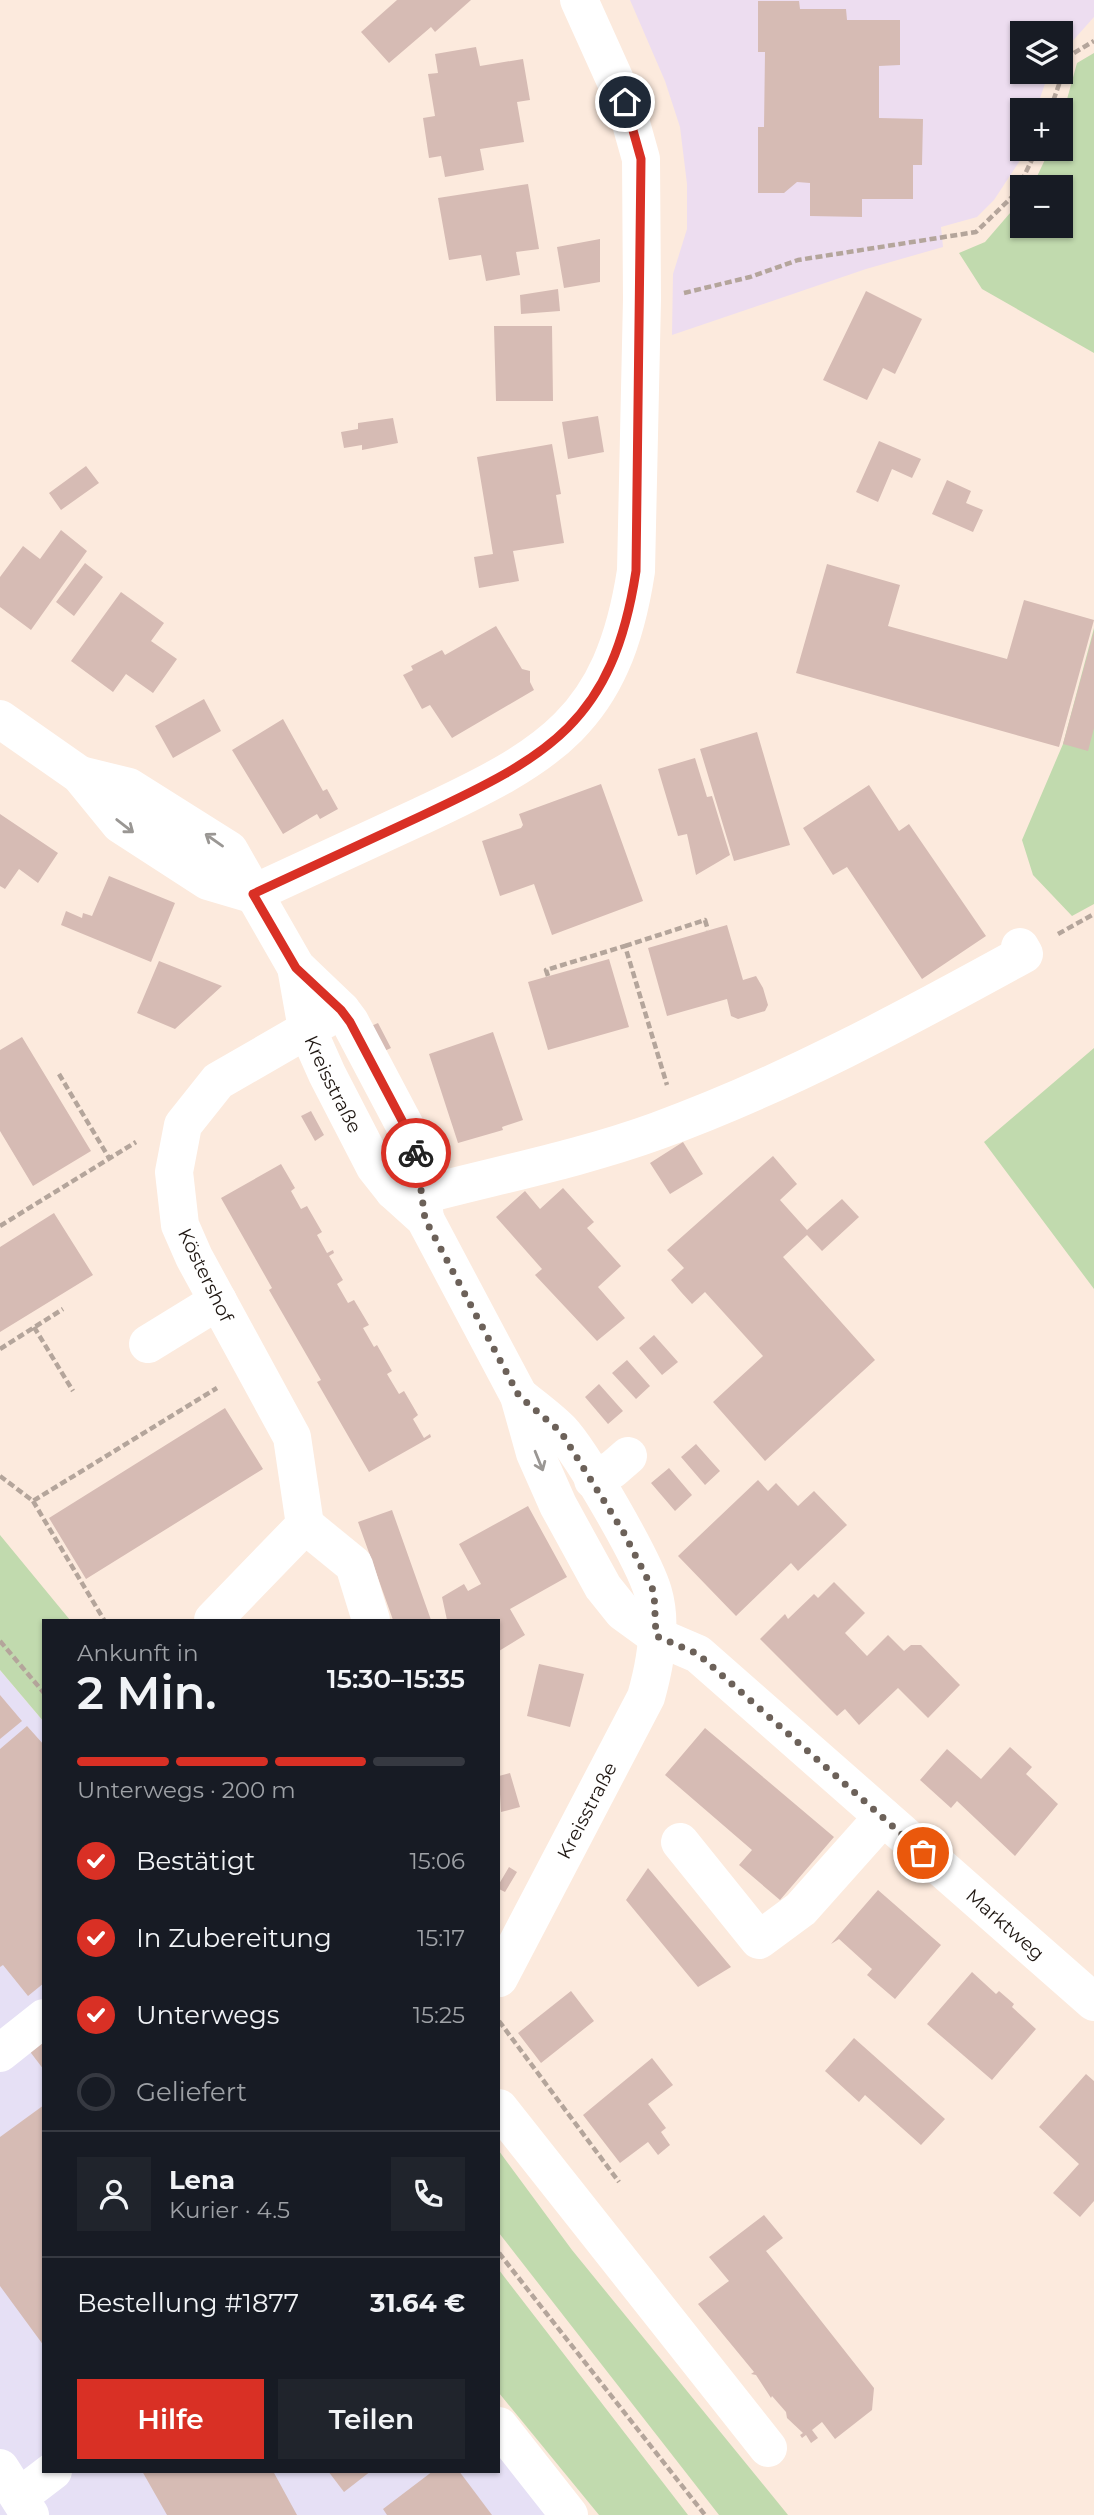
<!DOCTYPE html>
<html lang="de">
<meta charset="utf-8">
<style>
:root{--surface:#171b24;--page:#20242c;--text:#f1f3f6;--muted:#9ea1a6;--line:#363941;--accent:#d93025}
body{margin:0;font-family:Montserrat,sans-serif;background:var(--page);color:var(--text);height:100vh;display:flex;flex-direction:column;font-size:26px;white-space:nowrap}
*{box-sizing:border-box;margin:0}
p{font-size:23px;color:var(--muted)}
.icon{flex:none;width:38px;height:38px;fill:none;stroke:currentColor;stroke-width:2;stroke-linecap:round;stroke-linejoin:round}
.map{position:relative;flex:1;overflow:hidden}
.sheet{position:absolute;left:42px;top:1619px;width:458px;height:854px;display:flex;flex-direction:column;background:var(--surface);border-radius:0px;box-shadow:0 2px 5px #0004}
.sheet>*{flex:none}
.buttons{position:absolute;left:1010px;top:21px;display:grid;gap:14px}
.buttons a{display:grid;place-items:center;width:63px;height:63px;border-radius:0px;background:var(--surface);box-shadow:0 2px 5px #0004;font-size:35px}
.pin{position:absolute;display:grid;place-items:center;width:60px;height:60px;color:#fff;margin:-30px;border:4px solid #fff;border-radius:50%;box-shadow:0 2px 7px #0007}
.courier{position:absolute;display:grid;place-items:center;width:70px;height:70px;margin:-35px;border:5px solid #d93025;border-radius:50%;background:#fff;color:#222;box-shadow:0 2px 9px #0007}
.head em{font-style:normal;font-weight:600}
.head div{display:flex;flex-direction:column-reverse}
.head{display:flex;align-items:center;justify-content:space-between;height:119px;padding:0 35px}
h1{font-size:46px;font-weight:600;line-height:52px}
.bar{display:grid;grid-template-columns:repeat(4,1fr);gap:10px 7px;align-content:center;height:84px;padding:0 35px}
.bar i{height:9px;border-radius:5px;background:var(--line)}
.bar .on{background:var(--accent)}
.bar p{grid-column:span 4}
.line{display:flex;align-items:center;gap:18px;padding:0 35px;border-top:2px solid var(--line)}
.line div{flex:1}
.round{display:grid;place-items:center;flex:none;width:74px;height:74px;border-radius:0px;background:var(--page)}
ol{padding:0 35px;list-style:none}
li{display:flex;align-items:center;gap:21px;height:77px}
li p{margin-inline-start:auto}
li .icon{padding:7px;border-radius:50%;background:var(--accent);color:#fff;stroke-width:4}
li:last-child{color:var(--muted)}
li i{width:38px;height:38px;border:4px solid var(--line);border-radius:50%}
.primary-button{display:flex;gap:14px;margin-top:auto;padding:14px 35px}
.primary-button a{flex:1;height:80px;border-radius:0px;background:var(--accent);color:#fff;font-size:28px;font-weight:600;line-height:80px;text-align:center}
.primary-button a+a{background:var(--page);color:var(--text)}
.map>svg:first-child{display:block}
</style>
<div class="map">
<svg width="1094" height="2515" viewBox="0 0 1094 2515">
<rect width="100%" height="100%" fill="#fceadd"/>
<!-- commercial -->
<path fill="#e6e0f5" d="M0 1670 44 1722V2471H499V2446L553 2515H0Z"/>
<!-- education -->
<path fill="#edddf0" d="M630 0H1094V17L1061 54 1060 33H1022V72H1049L1036 110H1022L1023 149 1019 162 994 200 977 217 941 227 943 247 866 269 672 335 673 274 687 229V184L680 127 665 81Z"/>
<!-- green -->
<path fill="#c1daae" d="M1094 53V353L982 289 959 253 985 242 1022 199V226H1060V187H1032L1050 149H1060L1061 121 1077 63Z
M1094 628V904L1072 916 1033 875 1022 840 1063 744Z
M1094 1048V1289L984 1142Z
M0 1535 70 1620H44V1722L0 1670Z
M499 2151 572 2250 788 2515H719L499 2233Z
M499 2270 688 2515H599L499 2393Z"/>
<!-- building -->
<path fill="#d6bbb4" d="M397 0H471L435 32 431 27 389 63 361 32Z
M758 1H799L800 9H846L847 20H900V65L879 66V118L923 119 922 165H913V199H862V217L810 216V183L797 182 784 193H758V127H764L765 52H758Z
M476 47 480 66 523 59 530 100 517 102 524 142 480 149 484 170 445 177 441 156 429 158 423 118 435 116 428 74 438 73 435 54Z
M528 184 539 249 516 252 520 275 486 281 481 255 449 260 438 198Z
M600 239V282L564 288 557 247Z
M558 289 560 311 521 314 520 295Z
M866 291 922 319 895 374 883 368 867 400 823 380Z
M494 326H552L553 401H496Z
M598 416 604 452 568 459 562 422Z
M393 418 398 443 362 450V445L344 448 341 432 358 429V423Z
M879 441 921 459 912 478 892 469 878 502 856 492Z
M552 444 561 494 556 495 564 543 513 551 519 581 479 588 474 557 493 554 477 457Z
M86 466 99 483 61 510 49 493Z
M947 480 971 491 966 503 983 510 973 532 932 514Z
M61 530 87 551 31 630 0 607V577L23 546 40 559Z
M85 563 103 577 74 616 56 602Z
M827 564 900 585 888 626 1007 659 1024 600 1094 620 1059 747 796 673Z
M121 592 164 623 151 641 177 659 153 693 126 674 113 692 71 661Z
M496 626 522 669 530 671V682L534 690 452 738 430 705 422 709 403 675 413 670 411 666 442 650 445 655Z
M1094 631V728L1088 751 1063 744Z
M204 699 221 731 173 758 155 726Z
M283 719 323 791 327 789 338 809 320 819 317 814 283 834 232 750Z
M757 732 790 845 734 861 700 749Z
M695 758 707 797 712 796 730 855 696 875 687 834 678 836 658 769Z
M601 784 643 901 552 935 534 884 500 896 482 841 521 828 523 825 519 814Z
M869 785 899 831 909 824 986 936 922 979 847 867 833 875 803 828Z
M0 814 58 853 38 883 19 869 5 889 0 886Z
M109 876 175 903 151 962 61 925 66 911 82 918 83 913 92 916Z
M727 925 743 980 756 976 763 988 768 1005 765 1011 738 1019 731 1016 727 999 667 1016 648 948Z
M609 959 629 1027 548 1050 528 982Z
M159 961 222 986 175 1029 137 1013Z
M378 1023 391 1048 382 1052 369 1027Z
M493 1032 523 1120 502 1127 503 1130 458 1143 429 1054Z
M22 1037 91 1151 33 1186 0 1131V1050Z
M311 1111 324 1135 315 1141 301 1116Z
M683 1142 703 1174 670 1194 650 1163Z
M773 1156 797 1184 780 1200 807 1230 842 1199 859 1217 822 1251 807 1235 783 1257 875 1360 765 1461 713 1402 763 1356 705 1292 692 1304 681 1292 671 1280 684 1268 667 1250Z
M281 1164 295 1188 291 1191 301 1209 307 1206 322 1232 317 1235 327 1253 333 1250 334 1253 329 1256 343 1280 337 1284 348 1303 354 1300 369 1325 363 1328 374 1347 377 1345 392 1371 387 1374 399 1394 404 1391 418 1415 413 1419 424 1438 430 1434 431 1437 369 1472 317 1382 321 1380 269 1290 272 1288 221 1198Z
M563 1188 594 1222 587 1228 621 1266 598 1287 625 1318 597 1341 535 1275 542 1269 496 1217 525 1191 540 1209Z
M54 1213 93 1275 0 1332V1247Z
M654 1335 678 1362 662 1375 639 1348Z
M627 1360 650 1386 636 1399 612 1373Z
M599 1384 623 1411 608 1424 585 1397Z
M225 1408 263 1469 86 1579 49 1518Z
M696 1444 720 1471 705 1485 681 1457Z
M669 1468 692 1495 675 1511 651 1483Z
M758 1480 768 1491 776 1483 798 1506 814 1491 847 1525 798 1571 791 1563 736 1616 678 1556Z
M528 1506 567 1577 510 1609 525 1635 499 1651V1620H447L442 1597 464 1584 468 1591 481 1584 459 1544Z
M392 1510 431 1620H393L358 1522Z
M834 1582 865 1613 845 1633 867 1656 888 1635 904 1651 911 1645H921L960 1685 928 1718 898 1688 859 1725 845 1709 837 1716 760 1639 785 1614 788 1619 814 1594 818 1598Z
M539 1664 584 1674 570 1727 527 1716Z
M0 1695 22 1721 0 1739Z
M27 1726 44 1745V1983L28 1996 3 1965 0 1967V1749Z
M705 1728 834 1837 780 1900 739 1865 752 1850 665 1775Z
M1010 1747 1032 1767 1026 1774 1058 1804 1015 1856 957 1801 951 1808 920 1780 947 1749 981 1779Z
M510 1773 520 1807 501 1812 499 1776Z
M509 1867 517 1872 505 1892 499 1889V1884Z
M648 1868 731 1967 698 1987 626 1900Z
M878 1890 941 1945 895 1999 867 1975 872 1969 839 1939 831 1944Z
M972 1972 996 1994 999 1991 1014 2004 1012 2007 1036 2029 992 2080 927 2024Z
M571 1991 594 2021 541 2063 518 2033Z
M44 2038V2070L28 2049Z
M854 2038 945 2119 921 2145 865 2095 859 2102 825 2071Z
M652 2058 673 2085 648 2104 666 2128 661 2132 670 2145 658 2155 648 2142 620 2163 583 2115Z
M1086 2074 1094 2081V2201L1080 2217 1053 2193 1079 2164 1039 2127Z
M44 2105V2346L0 2286V2137Z
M764 2215 783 2238 766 2251 874 2388 872 2410 835 2439 822 2422 812 2430 818 2438 811 2443 806 2435 802 2438 800 2435 803 2433 787 2418 786 2412 772 2396 771 2398 756 2375 751 2374 754 2372 698 2304 729 2281 709 2257Z
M142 2471H273L297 2515H167Z
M328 2471H371L344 2492Z
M433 2471H459L492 2515H387L383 2509Z"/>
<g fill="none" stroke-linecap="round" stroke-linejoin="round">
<!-- path -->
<path stroke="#b4a59b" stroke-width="4.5" stroke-dasharray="7 3.5" stroke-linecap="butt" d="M1050 110 1069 56 1094 41
M684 293 750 277 798 260 976 232 1016 193 1037 149
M1058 934 1094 914
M625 946 705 920 708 930
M548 976 546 970 625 946 667 1085
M59 1074 109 1158
M0 1226 136 1142
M34 1327 73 1391
M0 1349 63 1309
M0 1476 33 1501 217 1388
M33 1501 104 1620
M0 1641 44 1693
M499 2021 619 2182
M499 2253 705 2515"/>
<!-- minor -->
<g stroke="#fff" stroke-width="38">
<path d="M0 719 80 775 120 824 208 881 252 894"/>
<path d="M80 775 129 787 229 850 296 967 341 1010 350 1022 415 1145 425 1218"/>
<path d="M252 894C309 868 365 842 421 816 549 756 613 721 636 571L642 299 641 159 625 102 579 0"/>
<path id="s1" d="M296 967 307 1029 327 1074 375 1167 394 1191 425 1219 519 1396 535 1453 558 1505 603 1587 623 1612 656 1636 698 1654 1094 2002"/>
<path d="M394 1191 422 1195C498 1175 583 1158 657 1131 786 1084 904 1020 1024 954L1020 947"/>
<path d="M148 1344 218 1301"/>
<path d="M593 1480 613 1469 628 1456"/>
<path d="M305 1525 292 1437 194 1257 180 1225 174 1172 183 1125 218 1081 341 1010"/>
<path d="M305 1525 354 1565 371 1620"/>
<path d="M213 1620 305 1525"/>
<path d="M680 1842 759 1940 801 1909 883 1817"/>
<path id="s2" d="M499 1978 646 1697C655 1665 663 1625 653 1592 644 1561 582 1453 560 1430 548 1418 533 1407 519 1396"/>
<path d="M0 2053 44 2018"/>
<path d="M499 2108 768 2448"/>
<path d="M499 2426 569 2515"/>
<path d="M0 2468 30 2515"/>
<path d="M19 2497 53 2471"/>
</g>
</g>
<!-- one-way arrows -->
<defs><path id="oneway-shaft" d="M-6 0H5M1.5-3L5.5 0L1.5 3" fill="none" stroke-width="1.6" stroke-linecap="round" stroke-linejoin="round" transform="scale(1.75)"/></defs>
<g stroke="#9a9794">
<use href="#oneway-shaft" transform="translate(125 826) rotate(38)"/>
<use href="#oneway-shaft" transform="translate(214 840) rotate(-145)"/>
<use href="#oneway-shaft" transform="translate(539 1461) rotate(68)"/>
</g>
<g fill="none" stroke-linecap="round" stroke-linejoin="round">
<!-- done -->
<path stroke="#6c6159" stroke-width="7" stroke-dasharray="0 12.6" d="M416 1153 425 1219 519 1396 561 1432 624 1533 654 1592 656 1636 698 1654 923 1853"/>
<!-- route -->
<path stroke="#d93025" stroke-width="9" d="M416 1153 415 1145 350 1022 341 1010 296 968 253 894C309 868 365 842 421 816 549 756 613 722 636 571L641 159 625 102"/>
</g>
<g text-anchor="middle" stroke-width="5" stroke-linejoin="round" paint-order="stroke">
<!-- street labels -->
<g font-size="19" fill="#1f1712" stroke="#fff">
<text dy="7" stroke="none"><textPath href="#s1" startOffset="124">Kreisstraße</textPath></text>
<text transform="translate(206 1275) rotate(64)" y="7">Köstershof</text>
<text dy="7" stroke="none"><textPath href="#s2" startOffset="189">Kreisstraße</textPath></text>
<text dy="7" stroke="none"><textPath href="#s1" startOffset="1227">Marktweg</textPath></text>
</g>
</g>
</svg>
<div class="buttons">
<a><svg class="icon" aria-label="layers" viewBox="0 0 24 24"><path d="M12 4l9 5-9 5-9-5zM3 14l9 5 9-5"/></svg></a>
<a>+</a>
<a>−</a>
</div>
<div class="pin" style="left:923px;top:1853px;background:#ea580c"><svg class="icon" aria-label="bag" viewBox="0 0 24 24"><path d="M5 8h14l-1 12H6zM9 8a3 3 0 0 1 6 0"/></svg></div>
<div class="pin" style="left:625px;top:102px;background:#1f2937"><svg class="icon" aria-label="home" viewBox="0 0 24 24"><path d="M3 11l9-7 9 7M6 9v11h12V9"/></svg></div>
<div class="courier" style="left:416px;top:1153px"><svg class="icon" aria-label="bike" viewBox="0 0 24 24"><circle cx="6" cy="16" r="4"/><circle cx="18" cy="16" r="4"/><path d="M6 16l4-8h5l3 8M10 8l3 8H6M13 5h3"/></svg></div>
<section class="sheet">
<div class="head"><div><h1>2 Min.</h1><p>Ankunft in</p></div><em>15:30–15:35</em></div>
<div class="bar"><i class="on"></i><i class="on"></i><i class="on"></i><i></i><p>Unterwegs · 200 m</p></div>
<ol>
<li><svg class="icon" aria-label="check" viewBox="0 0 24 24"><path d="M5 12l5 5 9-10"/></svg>Bestätigt<p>15:06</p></li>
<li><svg class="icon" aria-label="check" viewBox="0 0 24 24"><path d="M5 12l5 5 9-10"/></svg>In Zubereitung<p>15:17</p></li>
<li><svg class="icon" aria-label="check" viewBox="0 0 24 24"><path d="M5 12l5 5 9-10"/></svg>Unterwegs<p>15:25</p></li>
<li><i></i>Geliefert</li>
</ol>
<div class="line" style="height:126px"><a class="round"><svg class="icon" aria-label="person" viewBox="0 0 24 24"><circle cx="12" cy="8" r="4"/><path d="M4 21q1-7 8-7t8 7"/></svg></a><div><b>Lena</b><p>Kurier · 4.5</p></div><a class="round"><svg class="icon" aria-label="phone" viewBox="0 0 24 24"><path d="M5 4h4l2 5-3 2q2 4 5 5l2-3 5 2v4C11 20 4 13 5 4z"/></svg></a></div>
<div class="line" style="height:91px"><div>Bestellung #1877</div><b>31.64 €</b></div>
<div class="primary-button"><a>Hilfe</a><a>Teilen</a></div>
</section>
</div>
